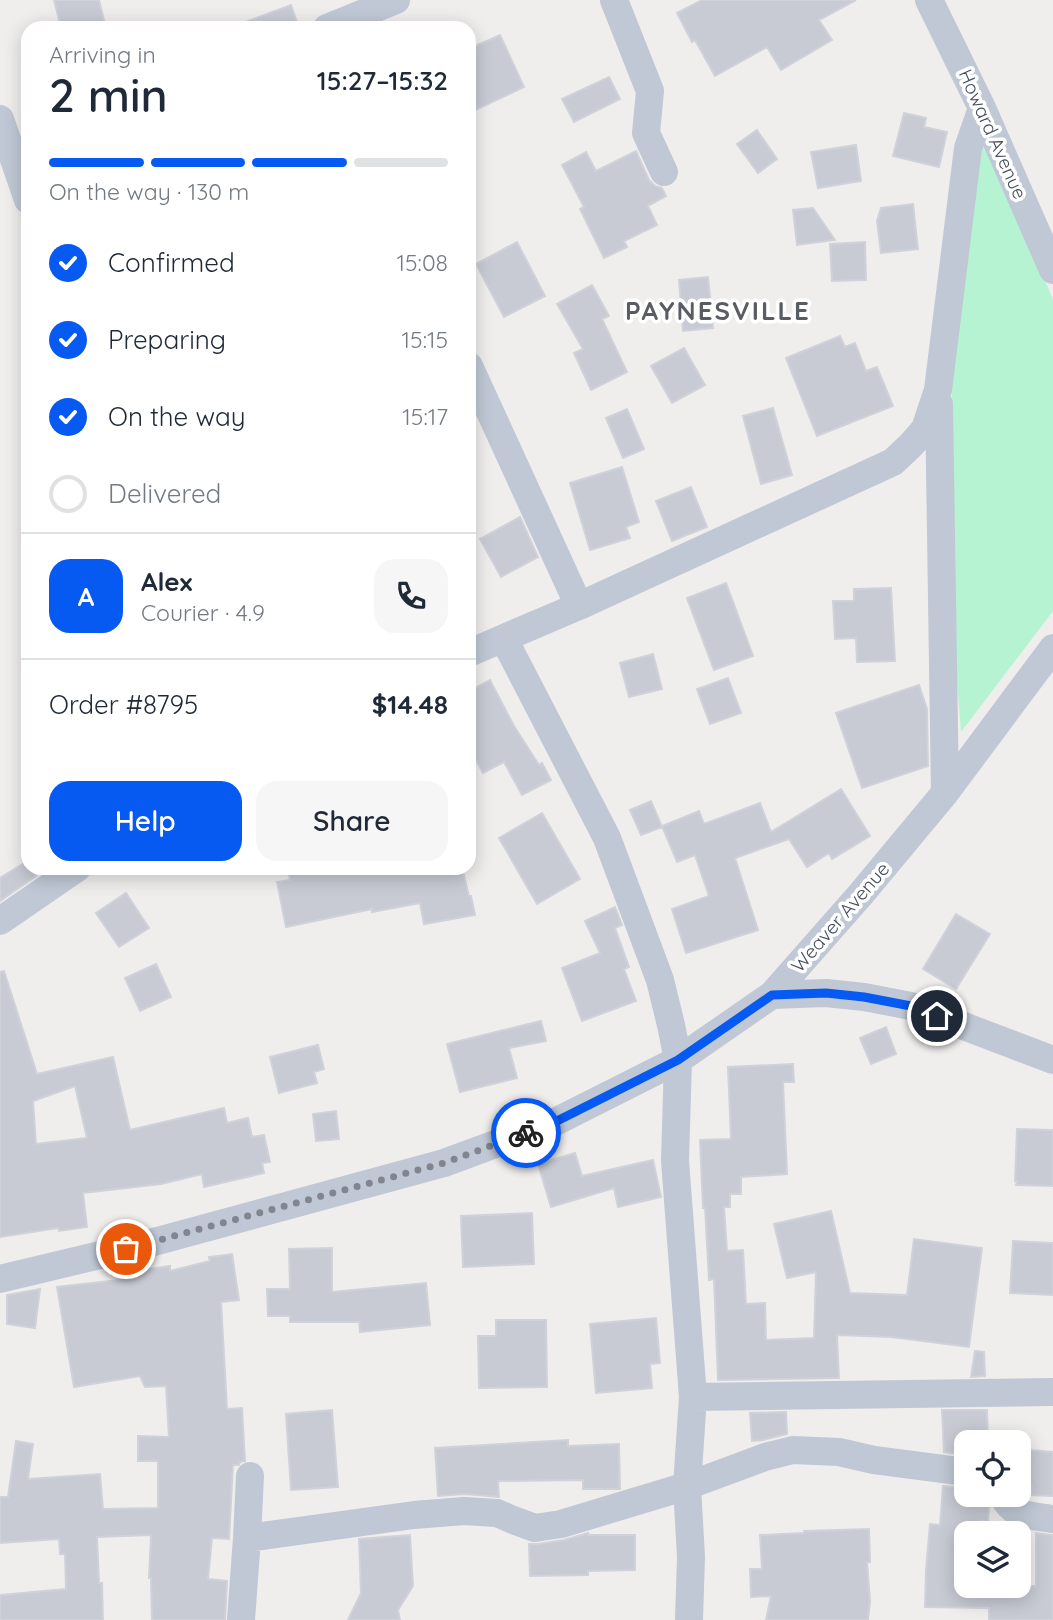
<!DOCTYPE html>
<meta charset="utf-8">
<style>
:root{--surface:#fff;--page:#f6f6f7;--text:#1f2937;--muted:#747a83;--line:#e0e1e3;--accent:#0659f1}
body{margin:0;font-family:Quicksand,sans-serif;background:var(--page);color:var(--text);height:100vh;display:flex;flex-direction:column;font-size:26px;white-space:nowrap}
*{box-sizing:border-box;margin:0}
p{font-size:23px;color:var(--muted)}
.icon{flex:none;width:38px;height:38px;fill:none;stroke:currentColor;stroke-width:2;stroke-linecap:round;stroke-linejoin:round}
.map{position:relative;flex:1;overflow:hidden}
.details{position:absolute;left:21px;top:21px;width:455px;height:854px;display:flex;flex-direction:column;background:var(--surface);border-radius:21px;box-shadow:0 4px 18px #0003}
.details>*{flex:none}
.tools{position:absolute;left:954px;top:1430px;display:grid;gap:14px}
.tools a{display:grid;place-items:center;width:77px;height:77px;border-radius:14px;background:var(--surface);box-shadow:0 4px 18px #0003;font-size:35px}
.pin{position:absolute;display:grid;place-items:center;width:60px;height:60px;color:#fff;margin:-30px;border:4px solid #fff;border-radius:50%;box-shadow:0 2px 7px #0007}
.courier{position:absolute;display:grid;place-items:center;width:70px;height:70px;margin:-35px;border:5px solid #0659f1;border-radius:50%;background:#fff;color:#222;box-shadow:0 2px 9px #0007}
.summary em{font-style:normal;font-weight:600}
.summary div{display:flex;flex-direction:column-reverse}
.summary{display:flex;align-items:center;justify-content:space-between;height:119px;padding:0 28px}
h1{font-size:46px;font-weight:600;line-height:52px}
.bar{display:grid;grid-template-columns:repeat(4,1fr);gap:10px 7px;align-content:center;height:84px;padding:0 28px}
.bar i{height:9px;border-radius:5px;background:var(--line)}
.bar .selected{background:var(--accent)}
.bar p{grid-column:span 4}
.line{display:flex;align-items:center;gap:18px;padding:0 28px;border-top:2px solid var(--line)}
.line div{flex:1}
.round{display:grid;place-items:center;flex:none;width:74px;height:74px;border-radius:21px;background:var(--page)}
ol{padding:0 28px;list-style:none}
li{display:flex;align-items:center;gap:21px;height:77px}
li p{margin-inline-start:auto}
li .icon{padding:7px;border-radius:50%;background:var(--accent);color:#fff;stroke-width:4}
li:last-child{color:var(--muted)}
li i{width:38px;height:38px;border:4px solid var(--line);border-radius:50%}
.button{display:flex;gap:14px;margin-top:auto;padding:14px 28px}
.button a{flex:1;height:80px;border-radius:21px;background:var(--accent);color:#fff;font-size:28px;font-weight:600;line-height:80px;text-align:center}
.button a+a{background:var(--page);color:var(--text)}
.map>svg:first-child{display:block}
</style>
<div class="map">
<svg width="1053" height="1620" viewBox="0 0 1053 1620">
<rect width="100%" height="100%" fill="#f0eded"/>
<!-- green -->
<path fill="#b6f3d3" d="M984 131 1053 300V611L961 732 951 605 952 320Z"/>
<!-- building -->
<path fill="#c8cbd4" stroke="#d0d2da" stroke-width="2" fill-rule="evenodd" d="M54 0H99L106 28H61Z
M702 0H856L819 20 832 40 781 70 767 47 715 76 695 40 692 42 677 13Z
M291 5 299 28H235V26Z
M500 35 524 87 469 113V49Z
M609 77 620 99 574 122 562 99Z
M904 113 926 118 924 127 947 132 939 167 893 156Z
M757 130 777 159 758 173 737 144Z
M856 145 861 181 818 188 811 152Z
M636 151 649 180 655 186 662 188 666 196 648 206 657 225 624 241 627 247 604 258 580 209 584 207 562 165 586 152 596 171Z
M913 204 918 249 881 253 877 221 881 208Z
M813 208 835 240 797 245 793 210Z
M517 242 545 296 504 317 476 264Z
M865 242 866 280 832 281 830 244Z
M708 277 713 328 683 331 679 280Z
M592 285 609 316 602 319 627 372 591 390 574 353 583 349 557 304Z
M840 336 845 347 855 343 866 371 877 367 893 406 817 436 786 358Z
M684 348 705 385 672 403 651 366Z
M773 408 792 475 761 484 743 416Z
M627 409 644 449 623 458 606 418Z
M622 467 639 522 626 527 630 538 590 550 570 483Z
M691 487 707 527 672 541 656 501Z
M520 517 538 557 501 577 480 539Z
M726 583 753 656 714 670 687 598Z
M891 588 895 661 857 662 856 638 835 639 833 601H854V589Z
M653 654 662 689 629 697 620 663Z
M728 678 741 713 710 724 697 689Z
M490 680 514 726 539 765 542 763 551 780 522 795 504 762 483 773 469 748V691Z
M919 685 927 709 928 766 862 788 836 713Z
M841 789 870 836 832 859 829 853 807 867 789 839 735 858 758 930 686 953 672 909 709 896 695 855 677 862 662 826 699 811 704 824 760 803 771 832Z
M651 801 662 827 641 835 630 810Z
M542 813 580 879 537 904 499 838Z
M26 862 28 868H30L36 876 0 901V878Z
M288 868H462L469 896H471L475 915 424 924 420 903 372 912V909L286 927 277 882 290 880Z
M126 893 149 928 119 947 96 913Z
M615 907 622 925 615 928 629 967 624 969 636 1001 582 1021 562 968 600 953 585 921Z
M956 914 990 934 956 989 923 969Z
M156 964 171 997 140 1011 125 978Z
M4 971 37 1074 113 1057 130 1130 224 1108 227 1123 248 1118 252 1137 264 1135 270 1162 262 1163 264 1173 204 1187 202 1174 161 1184 83 1193 87 1227 59 1231 58 1228 0 1237V972ZM75 1086 87 1138 36 1144 33 1101Z
M541 1021 546 1041 509 1048 517 1078 460 1092 447 1044Z
M886 1027 896 1054 871 1064 860 1038Z
M318 1045 324 1069 314 1072 317 1083 279 1093 270 1057Z
M793 1064 794 1082H783L787 1174 741 1177V1194H730V1207H724L727 1251 743 1250 746 1304 765 1303 766 1340 814 1338 816 1272 787 1278 774 1224 831 1211 850 1293 907 1295 914 1239 982 1248 969 1347 891 1337 837 1335 839 1378 718 1380 714 1279 709 1280 705 1208H703L700 1140 731 1139 728 1067Z
M336 1111 339 1139 316 1141 313 1114Z
M1017 1129 1053 1130V1186L1016 1185 1017 1181H1015Z
M575 1153 582 1176 653 1160 661 1197 618 1207 614 1188 551 1207 538 1164Z
M532 1213 534 1264 463 1267 461 1216Z
M1013 1241 1053 1243V1295L1010 1293Z
M332 1248V1292L426 1283 430 1325 360 1332 359 1322H290V1316H268L267 1289H290L289 1249Z
M232 1254 239 1300 221 1302 227 1409 242 1408 245 1461 240 1462 239 1465H233L229 1539 212 1538 208 1579 227 1581 225 1620H152L151 1578H149L151 1535 97 1537 99 1583H102L103 1620H0V1595L66 1589 65 1554H60L59 1539 0 1543V1497H8L16 1441 33 1444 28 1479 100 1474 103 1509 158 1508V1461H138V1436L169 1437 166 1386 145 1387 140 1376 74 1387 57 1287 137 1278 135 1271 170 1266V1271L210 1261 209 1257Z
M40 1289 35 1328 7 1324V1295Z
M656 1318 660 1363 650 1364 652 1388 596 1393 590 1324Z
M496 1320H546L547 1387 479 1388 478 1336H496Z
M975 1351 984 1352 985 1376 971 1377Z
M332 1410 338 1487 291 1490 286 1414Z
M942 1410H987L988 1442H966V1455L944 1452Z
M786 1412 787 1434 763 1440 752 1441 750 1413Z
M568 1440V1446L619 1444 620 1489H583V1480L498 1481 499 1497 465 1494 438 1496 435 1448Z
M1018 1449 1053 1452V1496L1031 1495 1032 1487 1018 1486Z
M943 1486 966 1488V1494H986L989 1506 988 1521 980 1520 979 1533H966V1586H1036V1533L1053 1535V1620H989V1608L925 1607 926 1570 930 1524 940 1525Z
M869 1529 870 1562H867L870 1601 868 1620H766L771 1596 751 1597 750 1569H762L760 1535 804 1533V1531Z
M588 1533V1535H635V1570L588 1571V1575L530 1576 529 1544H538L564 1540Z
M410 1535 413 1586 398 1610 400 1620H348L361 1593 359 1539Z"/>
<g fill="none" stroke-linecap="round" stroke-linejoin="round">
<!-- minor -->
<path stroke="#bfc8d4" stroke-width="28" d="M614 0 650 91 646 133 664 172
M929 0 982 108 1053 270
M327 28 396 0
M0 119 28 200
M469 366 579 606
M939 404 945 793
M504 639 607 838 660 980 671 1025 678 1060 675 1161 693 1397 687 1486 691 1557 689 1620
M469 653 579 606 893 462 911 445 925 429 938 390 968 148 982 108
M0 921 77 868
M772 995 826 993 864 997 911 1006 1053 1060
M0 1279 150 1243 444 1163 555 1122 678 1060 772 995 861 894 945 793 1053 648
M693 1397 1053 1392
M1002 1494C1012 1517 1029 1515 1052 1519
M247 1538 414 1515 464 1511 497 1513 513 1520 535 1528 561 1524 687 1486 765 1457 793 1450 839 1452 874 1460 966 1472
M241 1620 247 1538 250 1476"/>
</g>
<g fill="none" stroke-linecap="round" stroke-linejoin="round">
<!-- done -->
<path stroke="#80868f" stroke-width="7" stroke-dasharray="0 12.6" d="M126 1249 444 1163 526 1133"/>
<!-- route -->
<path stroke="#0659f1" stroke-width="9" d="M526 1133 555 1122 678 1060 772 995 826 993 864 997 911 1006 937 1016"/>
</g>
<g text-anchor="middle" stroke-width="7" stroke-linejoin="round" paint-order="stroke">
<!-- street labels -->
<g font-size="19" fill="#444f5d" stroke="#fff">
<text transform="translate(993 134) rotate(66)" y="7">Howard Avenue</text>
<text transform="translate(840 917) rotate(-49)" y="7">Weaver Avenue</text>
</g>
<!-- district labels -->
<g font-size="26" font-weight="bold" letter-spacing="2" fill="#595d63" stroke="#fff">
<text x="718" y="320">PAYNESVILLE</text>
</g>
</g>
</svg>
<div class="tools">
<a><svg class="icon" aria-label="locate" viewBox="0 0 24 24"><circle cx="12" cy="12" r="6"/><path d="M12 2v4M12 18v4M2 12h4M18 12h4"/></svg></a>
<a><svg class="icon" aria-label="layers" viewBox="0 0 24 24"><path d="M12 4l9 5-9 5-9-5zM3 14l9 5 9-5"/></svg></a>
</div>
<div class="pin" style="left:126px;top:1249px;background:#ea580c"><svg class="icon" aria-label="bag" viewBox="0 0 24 24"><path d="M5 8h14l-1 12H6zM9 8a3 3 0 0 1 6 0"/></svg></div>
<div class="pin" style="left:937px;top:1016px;background:#1f2937"><svg class="icon" aria-label="home" viewBox="0 0 24 24"><path d="M3 11l9-7 9 7M6 9v11h12V9"/></svg></div>
<div class="courier" style="left:526px;top:1133px"><svg class="icon" aria-label="bike" viewBox="0 0 24 24"><circle cx="6" cy="16" r="4"/><circle cx="18" cy="16" r="4"/><path d="M6 16l4-8h5l3 8M10 8l3 8H6M13 5h3"/></svg></div>
<section class="details">
<div class="summary"><div><h1>2 min</h1><p>Arriving in</p></div><em>15:27–15:32</em></div>
<div class="bar"><i class="selected"></i><i class="selected"></i><i class="selected"></i><i></i><p>On the way · 130 m</p></div>
<ol>
<li><svg class="icon" aria-label="check" viewBox="0 0 24 24"><path d="M5 12l5 5 9-10"/></svg>Confirmed<p>15:08</p></li>
<li><svg class="icon" aria-label="check" viewBox="0 0 24 24"><path d="M5 12l5 5 9-10"/></svg>Preparing<p>15:15</p></li>
<li><svg class="icon" aria-label="check" viewBox="0 0 24 24"><path d="M5 12l5 5 9-10"/></svg>On the way<p>15:17</p></li>
<li><i></i>Delivered</li>
</ol>
<div class="line" style="height:126px"><b class="round" style="background:var(--accent);color:#fff">A</b><div><b>Alex</b><p>Courier · 4.9</p></div><a class="round"><svg class="icon" aria-label="phone" viewBox="0 0 24 24"><path d="M5 4h4l2 5-3 2q2 4 5 5l2-3 5 2v4C11 20 4 13 5 4z"/></svg></a></div>
<div class="line" style="height:91px"><div>Order #8795</div><b>$14.48</b></div>
<div class="button"><a>Help</a><a>Share</a></div>
</section>
</div>
